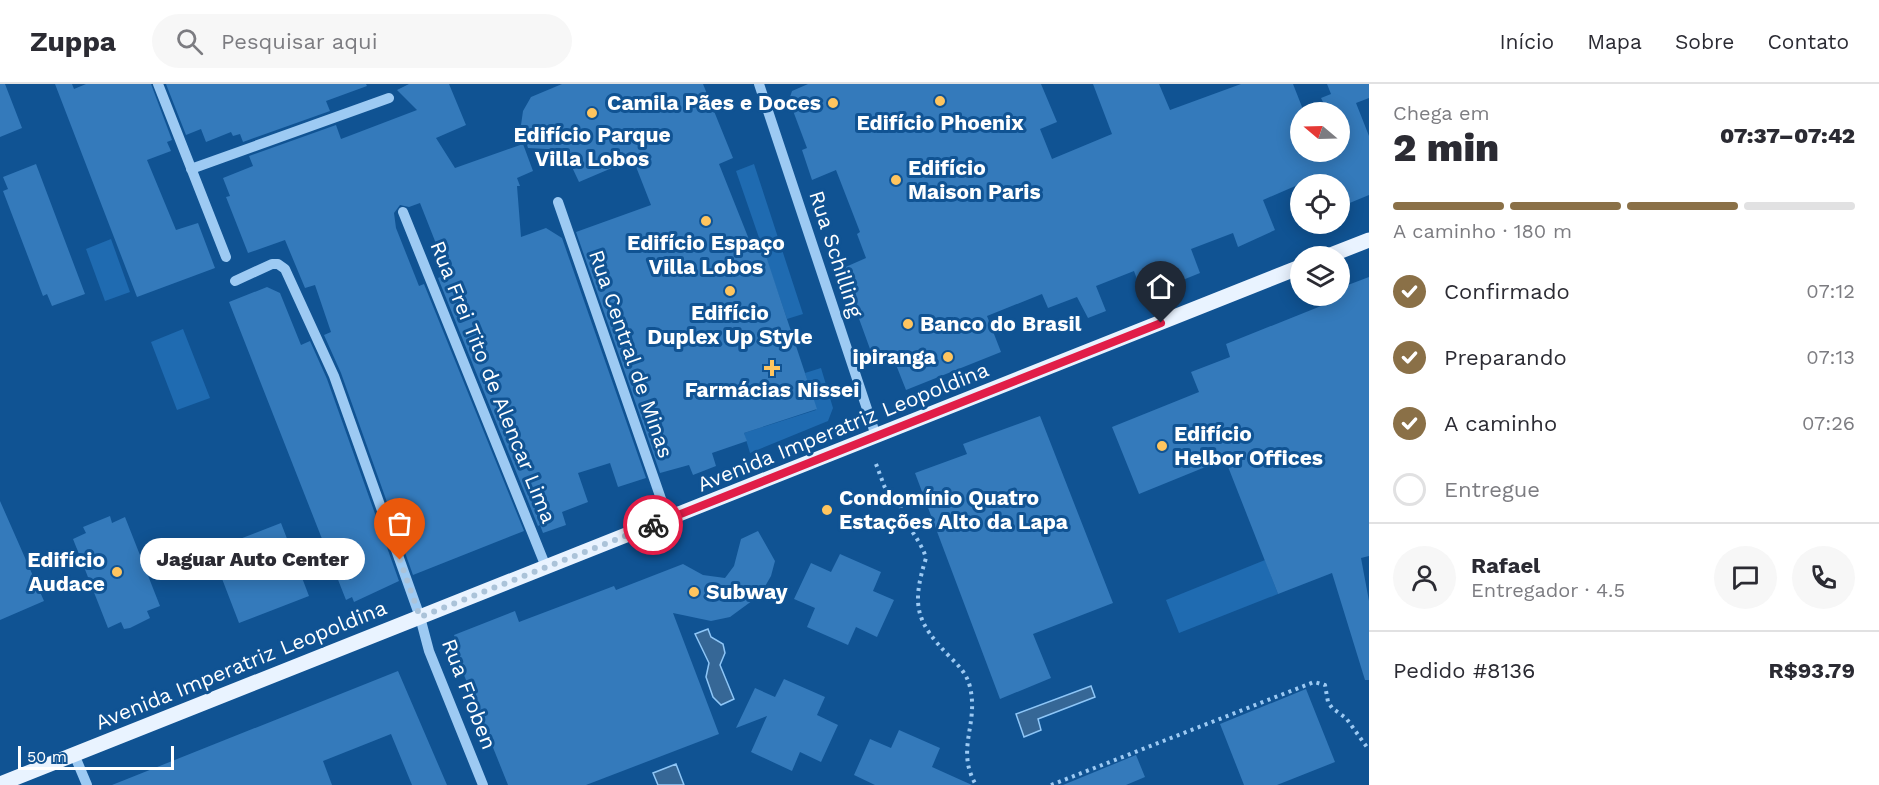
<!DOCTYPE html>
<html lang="pt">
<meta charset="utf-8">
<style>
:root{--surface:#fff;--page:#f7f7f7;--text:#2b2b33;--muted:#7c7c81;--line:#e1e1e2;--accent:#8a7047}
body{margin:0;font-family:"Work Sans",sans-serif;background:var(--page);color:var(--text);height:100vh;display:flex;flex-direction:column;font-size:22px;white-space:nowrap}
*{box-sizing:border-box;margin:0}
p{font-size:20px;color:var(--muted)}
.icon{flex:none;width:33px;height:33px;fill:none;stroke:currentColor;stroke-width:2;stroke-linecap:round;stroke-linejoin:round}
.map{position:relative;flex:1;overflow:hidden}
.details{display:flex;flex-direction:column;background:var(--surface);width:510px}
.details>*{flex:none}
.needle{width:39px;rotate:289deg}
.buttons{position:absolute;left:1290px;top:18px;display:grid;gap:12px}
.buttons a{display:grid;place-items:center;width:60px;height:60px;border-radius:50%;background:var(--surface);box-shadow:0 3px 15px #0003;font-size:30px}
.scale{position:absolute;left:18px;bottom:15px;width:156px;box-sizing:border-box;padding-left:6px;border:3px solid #fff;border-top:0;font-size:16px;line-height:21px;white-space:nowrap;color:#fff;-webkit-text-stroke:4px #105393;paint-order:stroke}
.pin{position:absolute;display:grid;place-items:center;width:51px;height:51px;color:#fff;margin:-62px -26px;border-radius:50% 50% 50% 0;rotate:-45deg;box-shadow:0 0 6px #0007}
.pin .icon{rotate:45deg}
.courier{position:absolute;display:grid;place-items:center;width:60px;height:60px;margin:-30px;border:4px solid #e11d48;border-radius:50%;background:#fff;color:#222;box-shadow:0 2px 8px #0007}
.bubble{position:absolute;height:42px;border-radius:21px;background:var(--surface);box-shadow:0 3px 15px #0003;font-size:20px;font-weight:800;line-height:42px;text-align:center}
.headline em{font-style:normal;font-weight:800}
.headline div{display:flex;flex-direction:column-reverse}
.headline{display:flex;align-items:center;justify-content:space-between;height:102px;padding:0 24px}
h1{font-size:39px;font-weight:800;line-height:45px}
.bar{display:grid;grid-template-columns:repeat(4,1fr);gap:9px 6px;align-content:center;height:72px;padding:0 24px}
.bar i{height:8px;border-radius:4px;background:var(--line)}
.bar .on{background:var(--accent)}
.bar p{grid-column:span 4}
.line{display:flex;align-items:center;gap:15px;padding:0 24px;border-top:2px solid var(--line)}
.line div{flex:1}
.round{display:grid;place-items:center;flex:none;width:63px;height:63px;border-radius:32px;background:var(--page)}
ol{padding:0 24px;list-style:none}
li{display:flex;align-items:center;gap:18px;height:66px}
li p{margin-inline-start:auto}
li .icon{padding:6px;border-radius:50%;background:var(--accent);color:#fff;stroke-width:4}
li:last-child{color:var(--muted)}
li i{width:33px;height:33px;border:3px solid var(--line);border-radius:50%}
header{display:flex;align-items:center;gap:36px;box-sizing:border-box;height:84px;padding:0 30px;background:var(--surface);border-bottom:2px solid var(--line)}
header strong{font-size:28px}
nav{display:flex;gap:33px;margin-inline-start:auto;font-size:21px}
.search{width:420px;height:54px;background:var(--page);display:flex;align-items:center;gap:15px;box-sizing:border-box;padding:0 21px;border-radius:33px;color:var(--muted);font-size:22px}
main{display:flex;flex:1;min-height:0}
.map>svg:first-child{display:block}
</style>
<header>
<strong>Zuppa</strong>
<div class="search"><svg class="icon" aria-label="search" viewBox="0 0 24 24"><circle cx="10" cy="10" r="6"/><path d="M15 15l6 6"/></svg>Pesquisar aqui</div>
<nav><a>Início</a><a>Mapa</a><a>Sobre</a><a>Contato</a></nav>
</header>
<main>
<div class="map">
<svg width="1369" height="701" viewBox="0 0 1369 701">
<rect width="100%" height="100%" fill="#105393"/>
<!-- green -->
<path fill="#1f6bb1" d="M754 80 803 230 787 235 736 87Z
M111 155 130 208 105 217 86 165Z
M183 245 210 314 177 326 151 258Z
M821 284 833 324 828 337 750 369 744 349 816 326 805 289Z
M1265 476 1278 510 1179 549 1166 516Z"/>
<!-- water -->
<path fill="#366796" stroke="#8ec6f7" stroke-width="1.5" d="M708 545 711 553 723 560 725 569 720 581 734 615 721 621 713 613 706 593 709 579 695 550Z
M1091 602 1095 613 1038 635 1041 646 1024 653 1016 630Z
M676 680 684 701H658L653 689Z"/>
<!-- building -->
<path fill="#347abb" d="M0 0H5L22 44 0 53Z
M55 0H72L74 5 86 0H151L172 56 167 58 171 67 147 76 176 146 198 139 215 184 137 213Z
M166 0H366L367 2 326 17 330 27 243 58 240 50 233 52 231 48 206 58 201 45 186 51Z
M409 0H449L466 41 436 54 455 84 523 60 533 87 517 94 520 102H517L521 153 546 144 562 154 646 394 618 403 610 379 578 389 588 418 562 428 566 441 543 449 540 441 538 442 438 194 448 190 420 119 409 123 400 121 394 129 396 144 419 202 424 200 524 447 413 491 341 289 324 251 331 248 315 201 305 204 285 156 248 169 226 113 230 112 223 94 253 82 249 72 336 41 341 55 417 26 397 6Z
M562 0H703L733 74 719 80 752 163 762 160 817 325 744 349 747 357 712 369 716 382 693 391 689 381 660 389 576 148 651 121 633 75 579 98 564 66 528 64 521 41 523 27 531 13Z
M808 0H1041L1057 38 1040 45 1052 75 1112 50 1093 0H1159L1170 26 1241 0H1293L1304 28H1300V68H1340V28H1328L1321 14 1331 10 1327 0H1369V14L1356 19 1369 52V111L1340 123V100H1300L1263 116 1275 146 1238 163 1233 149 1191 165 1200 189 1143 212 1134 187 1096 202 1106 227 1088 234 1077 213 1048 224 1042 210 987 232 1001 268 906 306 891 268 874 276 841 185 866 174 857 150 860 148 836 86 812 96 802 66 807 64 789 16 792 7Z
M36 80 85 210 52 222 47 210 43 212 3 107 8 105 3 93Z
M1369 193V472L1361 474 1369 517V596H1365L1332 489 1278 510 1225 375 1139 410 1112 343 1199 308 1191 288 1230 273 1226 260 1326 220 1323 212H1340V204Z
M267 203 280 209 301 261 310 257 327 295 399 497 354 518 352 513 346 516 229 218Z
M1040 332 1113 519 1033 550 1051 594 1000 615 915 389 967 370 963 360Z
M0 417 44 517 0 536Z
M110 432 112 439 125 433 160 522 147 527 150 534 130 544 124 545 121 538 108 544 73 455 86 449 83 443Z
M281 439 309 512 239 539 211 466Z
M758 447 775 477 771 492 760 511 730 533 711 537 673 529 719 650 586 701H508L452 561 457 559 454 551 515 527 519 538 614 502 616 506 683 480 703 491 725 494 734 482 741 455Z
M840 470 881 488 873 507 894 516 877 553 856 543 848 561 807 543 815 524 794 515 811 479 831 488Z
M398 587 447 701H412L391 650 323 677 332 701H112Z
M784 595 825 613 817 631 838 641 821 678 800 668 792 687 751 668 767 632 736 644 755 604 775 613Z
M1306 605 1335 678 1277 701H1244L1220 640Z
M899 646 940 664 932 683 972 701H875L854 691 870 655 891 664Z
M1136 671 1145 693 1126 701H1063Z"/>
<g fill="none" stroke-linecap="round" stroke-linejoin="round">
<!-- path -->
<path stroke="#9dcaf3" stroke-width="4" stroke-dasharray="3 4.5" stroke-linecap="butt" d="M876 380 888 412 900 415C899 436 920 453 926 474 911 522 916 538 950 573 959 582 967 590 970 603 979 641 955 665 976 701
M1051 701 1314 598 1325 601 1328 618 1332 624 1346 634 1369 666"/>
<!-- minor -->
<path stroke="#9dcaf3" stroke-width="10" d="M158 0 226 173
M759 0 876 352
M191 85 389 14
M558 118 668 435
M403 128 546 483
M235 197 272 180H278L285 185 334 292 420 533 429 567 483 701
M74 670 87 701"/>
<!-- major -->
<path stroke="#e9f3ff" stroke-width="15" d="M1328 172 1369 156
M0 700 1300 183"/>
</g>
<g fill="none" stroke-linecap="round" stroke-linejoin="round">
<!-- done -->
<path stroke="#abc3d9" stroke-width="6" stroke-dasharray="0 10.8" d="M400 476 420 533 653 441"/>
<!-- route -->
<path stroke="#e11d48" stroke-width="8" d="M653 441 1161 239"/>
</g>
<!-- markers -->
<g fill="#ffc55f" stroke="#105393" stroke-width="2">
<circle cx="940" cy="17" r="6"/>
<circle cx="833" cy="19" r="6"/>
<circle cx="592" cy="29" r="6"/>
<circle cx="896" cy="96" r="6"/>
<circle cx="706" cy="137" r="6"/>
<circle cx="730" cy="207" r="6"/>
<circle cx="908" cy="240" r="6"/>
<circle cx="948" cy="273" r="6"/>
<path d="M769 275h6v6h6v6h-6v6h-6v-6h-6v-6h6z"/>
<circle cx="1162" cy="362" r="6"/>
<circle cx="827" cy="426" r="6"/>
<circle cx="117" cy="488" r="6"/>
<circle cx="694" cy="508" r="6"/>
</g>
<g text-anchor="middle" stroke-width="6" stroke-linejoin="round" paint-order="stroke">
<!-- poi labels -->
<g font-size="21" font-weight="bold" fill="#fff" stroke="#105393">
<text x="821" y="26" text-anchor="end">Camila Pães e Doces</text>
<text x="940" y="46">Edifício Phoenix</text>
<text x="592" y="58">Edifício Parque<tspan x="592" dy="24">Villa Lobos</tspan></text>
<text x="908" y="91" text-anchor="start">Edifício<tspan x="908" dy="24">Maison Paris</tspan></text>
<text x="706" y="166">Edifício Espaço<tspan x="706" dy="24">Villa Lobos</tspan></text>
<text x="730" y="236">Edifício<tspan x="730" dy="24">Duplex Up Style</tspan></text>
<text x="920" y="247" text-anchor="start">Banco do Brasil</text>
<text x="936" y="280" text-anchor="end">ipiranga</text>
<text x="772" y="313">Farmácias Nissei</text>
<text x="1174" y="357" text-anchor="start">Edifício<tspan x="1174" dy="24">Helbor Offices</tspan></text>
<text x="839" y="421" text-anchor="start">Condomínio Quatro<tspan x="839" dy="24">Estações Alto da Lapa</tspan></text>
<text x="105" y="483" text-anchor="end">Edifício<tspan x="105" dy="24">Audace</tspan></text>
<text x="706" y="515" text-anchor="start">Subway</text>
</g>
<!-- street labels -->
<g font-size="21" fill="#fff" stroke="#105393">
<text transform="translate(836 170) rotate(72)" y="7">Rua Schilling</text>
<text transform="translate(631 270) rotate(71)" y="7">Rua Central de Minas</text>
<text transform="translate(493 298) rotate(68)" y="7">Rua Frei Tito de Alencar Lima</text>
<text transform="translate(843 343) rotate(-22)" y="7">Avenida Imperatriz Leopoldina</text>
<text transform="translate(241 581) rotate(-22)" y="7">Avenida Imperatriz Leopoldina</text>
<text transform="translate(469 610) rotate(69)" y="7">Rua Froben</text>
</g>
</g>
</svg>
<div class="buttons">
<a><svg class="needle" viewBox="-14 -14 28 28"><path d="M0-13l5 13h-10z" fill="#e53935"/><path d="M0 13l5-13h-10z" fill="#7c7c81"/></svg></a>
<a><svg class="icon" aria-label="locate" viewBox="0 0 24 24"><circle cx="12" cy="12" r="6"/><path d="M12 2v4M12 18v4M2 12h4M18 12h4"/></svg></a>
<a><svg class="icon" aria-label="layers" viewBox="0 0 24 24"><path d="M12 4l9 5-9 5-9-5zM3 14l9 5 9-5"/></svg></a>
</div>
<div class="scale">50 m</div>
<div class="pin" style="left:400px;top:476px;background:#ea580c"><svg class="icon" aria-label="bag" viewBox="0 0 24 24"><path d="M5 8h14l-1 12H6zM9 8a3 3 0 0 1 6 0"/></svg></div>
<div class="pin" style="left:1161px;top:239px;background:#1f2937"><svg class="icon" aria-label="home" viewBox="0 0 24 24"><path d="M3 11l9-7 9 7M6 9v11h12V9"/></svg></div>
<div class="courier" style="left:653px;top:441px"><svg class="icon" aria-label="bike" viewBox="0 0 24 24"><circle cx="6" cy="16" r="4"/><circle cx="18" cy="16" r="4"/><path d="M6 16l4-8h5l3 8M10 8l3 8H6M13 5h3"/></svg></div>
<div class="bubble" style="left:140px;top:454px;width:225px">Jaguar Auto Center</div>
</div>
<section class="details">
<div class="headline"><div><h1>2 min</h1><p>Chega em</p></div><em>07:37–07:42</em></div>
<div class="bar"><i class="on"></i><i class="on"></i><i class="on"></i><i></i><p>A caminho · 180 m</p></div>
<ol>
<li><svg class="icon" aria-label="check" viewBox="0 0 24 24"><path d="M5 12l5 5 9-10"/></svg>Confirmado<p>07:12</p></li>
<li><svg class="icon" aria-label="check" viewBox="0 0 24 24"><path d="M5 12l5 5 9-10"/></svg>Preparando<p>07:13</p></li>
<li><svg class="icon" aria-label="check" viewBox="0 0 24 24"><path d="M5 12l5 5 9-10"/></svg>A caminho<p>07:26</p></li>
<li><i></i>Entregue</li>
</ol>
<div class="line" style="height:108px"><a class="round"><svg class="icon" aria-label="person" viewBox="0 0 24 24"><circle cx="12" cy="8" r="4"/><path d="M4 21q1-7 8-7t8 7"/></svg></a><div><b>Rafael</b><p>Entregador · 4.5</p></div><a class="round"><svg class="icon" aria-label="chat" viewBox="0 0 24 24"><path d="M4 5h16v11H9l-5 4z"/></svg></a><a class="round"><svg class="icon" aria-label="phone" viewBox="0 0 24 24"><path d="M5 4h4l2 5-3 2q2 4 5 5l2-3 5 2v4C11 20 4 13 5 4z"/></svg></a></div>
<div class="line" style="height:78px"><div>Pedido #8136</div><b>R$93.79</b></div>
</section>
</main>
